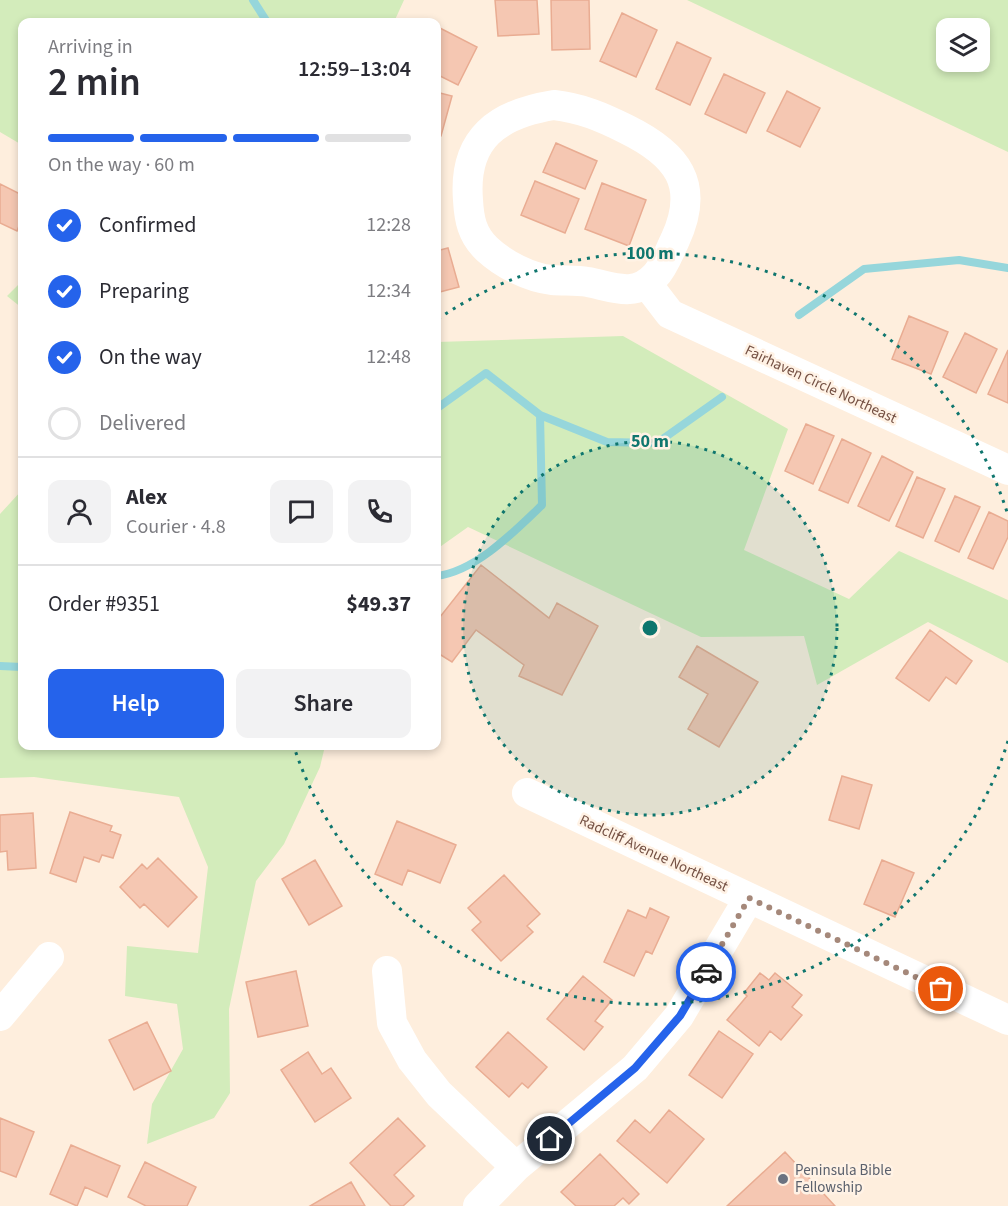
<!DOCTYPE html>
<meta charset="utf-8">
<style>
:root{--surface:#fff;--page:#f2f2f3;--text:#2b2b33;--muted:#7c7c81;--line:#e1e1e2;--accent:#2563eb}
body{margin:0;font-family:"Source Sans 3",sans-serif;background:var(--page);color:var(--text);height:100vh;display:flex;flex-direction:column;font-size:22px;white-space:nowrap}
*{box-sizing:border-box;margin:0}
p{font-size:20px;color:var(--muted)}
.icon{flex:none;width:33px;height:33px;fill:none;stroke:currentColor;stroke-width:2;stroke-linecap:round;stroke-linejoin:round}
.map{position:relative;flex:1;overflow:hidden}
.panel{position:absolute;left:18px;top:18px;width:423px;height:732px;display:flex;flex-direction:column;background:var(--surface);border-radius:12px;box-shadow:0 3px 9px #0003}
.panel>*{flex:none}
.controls{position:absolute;left:936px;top:18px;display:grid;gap:12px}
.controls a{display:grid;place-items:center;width:54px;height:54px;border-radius:12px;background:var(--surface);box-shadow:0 3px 9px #0003;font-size:30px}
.pin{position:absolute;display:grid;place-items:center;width:51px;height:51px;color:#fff;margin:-26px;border:3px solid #fff;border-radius:50%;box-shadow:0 2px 6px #0007}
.courier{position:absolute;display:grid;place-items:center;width:60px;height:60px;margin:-30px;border:4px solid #2563eb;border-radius:50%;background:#fff;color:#222;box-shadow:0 2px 8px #0007}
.headline em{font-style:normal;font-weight:600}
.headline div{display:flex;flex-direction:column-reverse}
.headline{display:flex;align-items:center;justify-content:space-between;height:102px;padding:0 30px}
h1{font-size:39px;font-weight:600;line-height:45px}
.bar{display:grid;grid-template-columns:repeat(4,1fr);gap:9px 6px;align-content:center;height:72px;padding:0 30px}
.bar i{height:8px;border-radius:4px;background:var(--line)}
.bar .current{background:var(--accent)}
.bar p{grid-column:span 4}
.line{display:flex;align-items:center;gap:15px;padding:0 30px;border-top:2px solid var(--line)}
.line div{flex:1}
.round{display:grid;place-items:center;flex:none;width:63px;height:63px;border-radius:12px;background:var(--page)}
ol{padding:0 30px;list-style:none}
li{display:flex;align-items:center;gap:18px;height:66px}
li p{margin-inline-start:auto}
li .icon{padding:6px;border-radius:50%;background:var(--accent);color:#fff;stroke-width:4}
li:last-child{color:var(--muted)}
li i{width:33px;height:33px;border:3px solid var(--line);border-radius:50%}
.action{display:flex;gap:12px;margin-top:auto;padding:12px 30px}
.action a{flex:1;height:69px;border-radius:12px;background:var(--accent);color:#fff;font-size:24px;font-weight:600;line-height:69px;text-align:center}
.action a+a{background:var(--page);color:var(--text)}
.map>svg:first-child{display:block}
</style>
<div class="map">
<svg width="1008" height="1206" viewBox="0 0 1008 1206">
<rect width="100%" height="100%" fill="#feeedd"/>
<!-- green -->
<path fill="#d3ecbb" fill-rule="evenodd" d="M0 0H404L394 22H22V145L0 132Z
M687 0H1008V152ZM946 28H980V62H946Z
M22 281V308L7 296Z
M623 336 788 429 744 550 849 599 899 551 1008 600V663L928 622 817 685 804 636 701 637 468 527 437 549V342Z
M22 490V746H325L320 767 284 844 256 881 229 1009 230 1093 214 1118 147 1144 152 1104 183 1049 177 1004 125 996 127 946 198 953 208 867 179 797 34 777 0 778V514Z"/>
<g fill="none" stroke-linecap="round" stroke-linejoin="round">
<!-- stream -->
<path stroke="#96d6db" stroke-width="8" d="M253 0 267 22
M799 315 864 269 959 260 1008 268
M436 409 486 373 540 415 607 442 657 443 722 397
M436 576C475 572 515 531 542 505L540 415
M0 666 22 667"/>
</g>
<!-- building -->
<path fill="#f5c7b2" stroke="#e9ac92" stroke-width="1.5" d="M495 0H537L539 34 498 36Z
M551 0H589L590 49 552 50Z
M622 13 657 30 636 77 600 61Z
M436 26 477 47 458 85 436 74Z
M677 42 711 58 690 105 656 89Z
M724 74 765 93 746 133 705 114Z
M787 91 820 108 800 147 767 131Z
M436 92 452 96 441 136 436 135Z
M556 143 597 161 585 189 543 172Z
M535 181 579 199 565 233 521 215Z
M602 183 646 200 629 246 585 229Z
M0 184 22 195V218L17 231 0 223Z
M448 248 459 287 436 293V251Z
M909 316 948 332 931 374 892 359Z
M965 333 997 349 976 393 943 377Z
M1008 350V403L988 394Z
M806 424 834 436 813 484 785 471Z
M842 439 871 453 848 503 819 490Z
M882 456 913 472 889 521 858 506Z
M917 477 945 489 923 538 896 526Z
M955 496 980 507 959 552 935 541Z
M989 512 1008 521V537L993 569 968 558Z
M481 565 549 618 557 603 598 626 562 695 519 676 524 665 476 630 452 662 436 652V622Z
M930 630 972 661 956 684 946 677 929 701 896 678Z
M697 646 758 682 719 747 688 729 708 694 679 677Z
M842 776 872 785 859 829 829 820Z
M70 812 112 826 110 831 121 835 113 858 102 855 99 862 84 857 76 882 50 873Z
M33 813 36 868 8 870 7 851 0 852V815Z
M397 821 456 845 440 883 408 870 402 885 375 874Z
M158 858 197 897 168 927 144 904 140 908 120 887 142 864 147 869Z
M315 860 342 906 309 925 282 879Z
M882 860 914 873 895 917 864 904Z
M504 875 540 914 527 926 533 932 501 961 472 930 481 922 468 908Z
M650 908 669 917 652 954 646 951 634 976 604 962 628 910 646 918Z
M296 971 308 1026 258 1037 246 982Z
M760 973 769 980 775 973 802 995 792 1007 802 1015 781 1040 770 1031 759 1046 727 1020 747 996 744 993Z
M583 976 612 1000 595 1021 603 1027 584 1050 547 1019Z
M147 1022 171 1071 134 1090 109 1040Z
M719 1031 753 1054 722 1098 689 1075Z
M508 1032 547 1067 528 1088 522 1083 509 1097 476 1067Z
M308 1052 322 1074 331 1068 351 1098 315 1122 281 1070Z
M669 1110 704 1139 667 1183 617 1141 635 1120 650 1133Z
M0 1118 34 1132 16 1177 0 1171Z
M398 1118 425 1146 394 1175 414 1196 403 1206H391L350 1163Z
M71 1145 120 1166 107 1197 85 1187 77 1206 50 1194Z
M785 1152 835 1206H727Z
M600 1154 639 1194 629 1204 623 1198 614 1206H576L561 1192Z
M145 1162 196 1187 187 1206H146L128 1197Z
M351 1182 365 1206H310Z"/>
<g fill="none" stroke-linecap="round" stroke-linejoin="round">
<!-- street -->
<path stroke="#fff" stroke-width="30" d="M554 105C581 108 602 117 626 129 677 154 701 184 675 240 669 252 664 267 655 276 635 298 613 287 588 282 575 280 564 281 552 280 530 278 503 264 487 249 472 235 469 219 468 200 463 138 498 114 554 105Z
M647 284 670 314 1008 470
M527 793 1008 1020
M387 971 392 1023 412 1060 439 1094 516 1167
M0 1016 49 957
M478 1206 516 1167 635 1068 679 1016 749 898"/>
</g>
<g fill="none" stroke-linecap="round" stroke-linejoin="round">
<!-- done -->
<path stroke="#a5887a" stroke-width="6" stroke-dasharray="0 10.8" d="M706 972 749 898 941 989"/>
<!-- route -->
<path stroke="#2563eb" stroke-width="8" d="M550 1139 635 1068 680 1016 706 972"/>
</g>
<!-- distance rings -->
<circle cx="650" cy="628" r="187" fill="#0f766e" fill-opacity=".12"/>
<g fill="none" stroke="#0f766e" stroke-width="3" stroke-dasharray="3 6">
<circle cx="650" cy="628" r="187"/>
<path d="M1008 741A375 375 0 0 1 294 747M438 319A375 375 0 0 1 1008 515"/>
</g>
<!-- markers -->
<circle fill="#6b7280" stroke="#fff2e5" stroke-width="2" cx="783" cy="1179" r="6"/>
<g text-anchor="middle" stroke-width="5" stroke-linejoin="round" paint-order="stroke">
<!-- street labels -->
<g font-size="15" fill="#755144" stroke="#fff2e5">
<text transform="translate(821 384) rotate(25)" y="5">Fairhaven Circle Northeast</text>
<text transform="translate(654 853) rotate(25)" y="5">Radcliff Avenue Northeast</text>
</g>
<!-- worship labels -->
<g font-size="15" fill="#5b616d" stroke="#fff2e5" text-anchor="start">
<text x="795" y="1175">Peninsula Bible<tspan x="795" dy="17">Fellowship</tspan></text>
</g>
</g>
<circle cx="650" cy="628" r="9" fill="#0f766e" stroke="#fff2e5" stroke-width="3"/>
<g font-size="18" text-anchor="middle" font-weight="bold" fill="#0f766e" stroke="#fff2e5" stroke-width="5" stroke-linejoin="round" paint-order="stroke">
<text x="650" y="259">100 m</text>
<text x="650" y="447">50 m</text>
</g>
</svg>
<div class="controls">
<a><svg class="icon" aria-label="layers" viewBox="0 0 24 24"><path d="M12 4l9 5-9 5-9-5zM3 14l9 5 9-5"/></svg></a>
</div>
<div class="pin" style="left:941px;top:989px;background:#ea580c"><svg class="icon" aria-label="bag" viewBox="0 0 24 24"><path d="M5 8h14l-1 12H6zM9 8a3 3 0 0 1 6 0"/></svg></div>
<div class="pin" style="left:550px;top:1139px;background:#1f2937"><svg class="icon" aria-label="home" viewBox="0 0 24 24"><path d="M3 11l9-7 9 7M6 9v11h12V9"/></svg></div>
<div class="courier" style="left:706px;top:972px"><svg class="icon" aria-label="car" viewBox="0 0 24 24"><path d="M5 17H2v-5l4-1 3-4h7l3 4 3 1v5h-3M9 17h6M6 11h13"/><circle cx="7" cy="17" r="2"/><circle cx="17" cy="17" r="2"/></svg></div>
<section class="panel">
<div class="headline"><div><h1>2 min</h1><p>Arriving in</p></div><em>12:59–13:04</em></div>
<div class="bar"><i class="current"></i><i class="current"></i><i class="current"></i><i></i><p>On the way · 60 m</p></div>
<ol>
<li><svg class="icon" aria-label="check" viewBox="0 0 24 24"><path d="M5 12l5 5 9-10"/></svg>Confirmed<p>12:28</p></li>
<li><svg class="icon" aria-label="check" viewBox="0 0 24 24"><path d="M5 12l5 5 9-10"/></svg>Preparing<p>12:34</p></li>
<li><svg class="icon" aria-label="check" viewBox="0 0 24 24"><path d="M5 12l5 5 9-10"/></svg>On the way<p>12:48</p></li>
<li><i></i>Delivered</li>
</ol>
<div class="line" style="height:108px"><a class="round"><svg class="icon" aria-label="person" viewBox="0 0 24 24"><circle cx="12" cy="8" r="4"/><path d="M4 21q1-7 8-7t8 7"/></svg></a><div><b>Alex</b><p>Courier · 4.8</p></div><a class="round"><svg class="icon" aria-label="chat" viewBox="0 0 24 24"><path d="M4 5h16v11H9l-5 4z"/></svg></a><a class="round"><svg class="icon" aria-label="phone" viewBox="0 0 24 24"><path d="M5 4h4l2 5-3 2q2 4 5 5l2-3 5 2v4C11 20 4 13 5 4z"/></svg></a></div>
<div class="line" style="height:78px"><div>Order #9351</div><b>$49.37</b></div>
<div class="action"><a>Help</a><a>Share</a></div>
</section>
</div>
